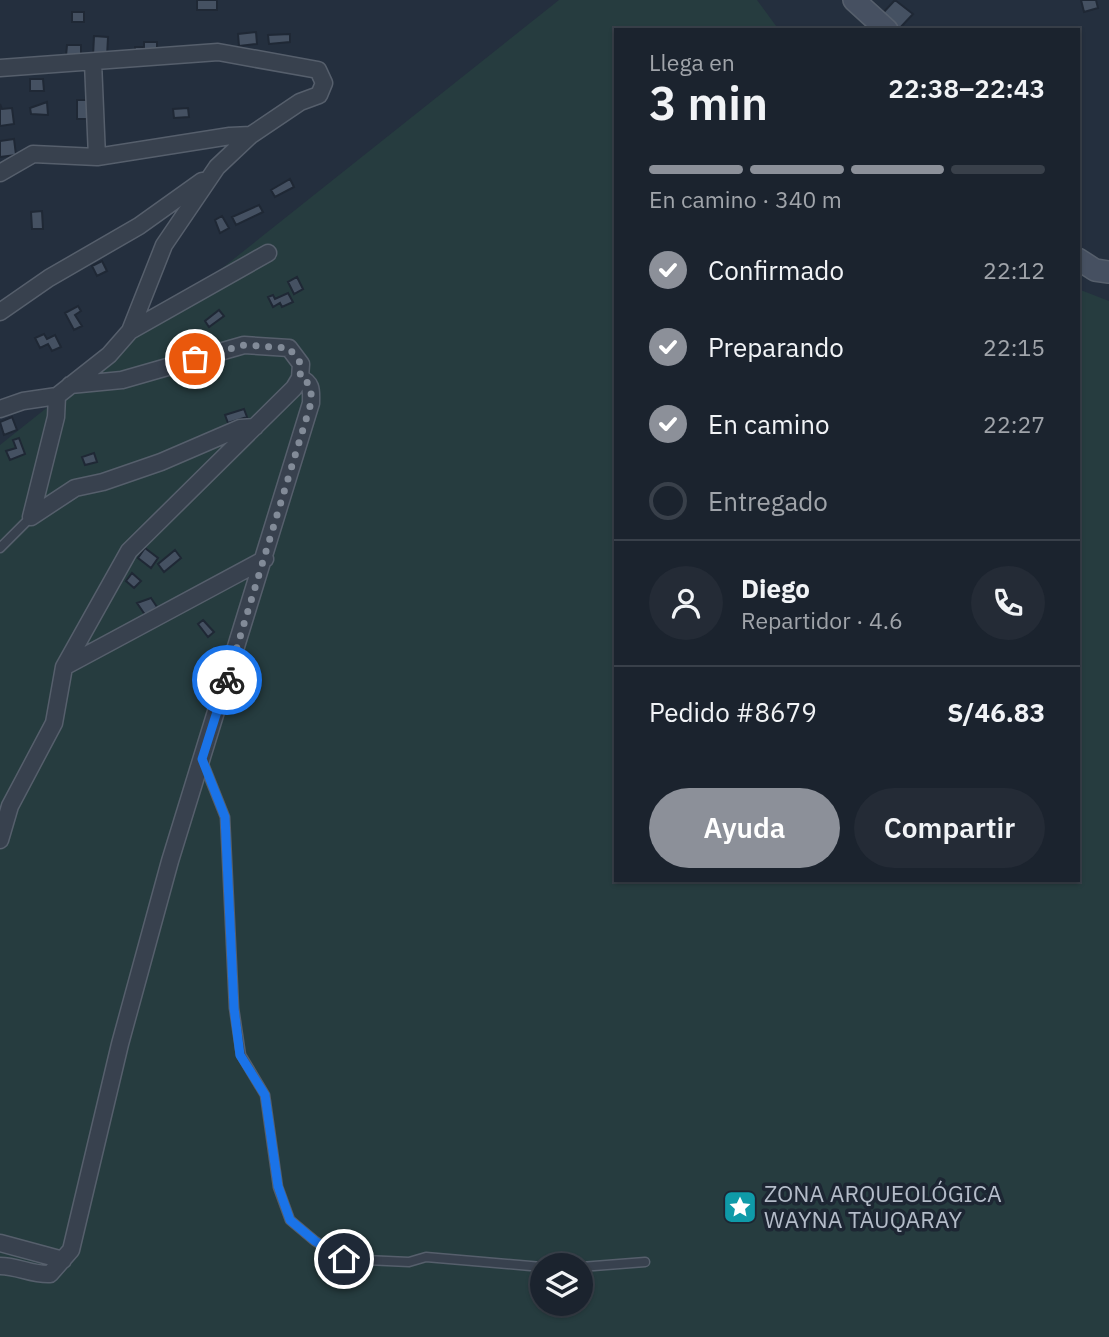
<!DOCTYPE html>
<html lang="es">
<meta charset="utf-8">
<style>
:root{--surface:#1b232e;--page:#242b36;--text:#f1f3f6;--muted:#a0a4aa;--line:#39404a;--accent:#8c9099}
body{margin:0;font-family:"IBM Plex Sans",sans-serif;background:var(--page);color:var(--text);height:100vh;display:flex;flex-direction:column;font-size:26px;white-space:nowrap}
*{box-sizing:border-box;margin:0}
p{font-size:23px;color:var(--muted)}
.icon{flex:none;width:38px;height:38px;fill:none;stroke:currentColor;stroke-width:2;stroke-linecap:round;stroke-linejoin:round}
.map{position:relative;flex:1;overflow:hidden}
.side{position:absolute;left:614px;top:28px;width:466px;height:854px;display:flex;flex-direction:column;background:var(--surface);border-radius:0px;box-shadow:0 2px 5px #0004,0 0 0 2px var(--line)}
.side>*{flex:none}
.buttons{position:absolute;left:530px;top:1253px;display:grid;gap:14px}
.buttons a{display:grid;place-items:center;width:63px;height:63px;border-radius:50%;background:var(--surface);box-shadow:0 2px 5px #0004,0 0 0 2px var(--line);font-size:35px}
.pin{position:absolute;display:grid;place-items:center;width:60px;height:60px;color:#fff;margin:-30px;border:4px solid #fff;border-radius:50%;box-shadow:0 2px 7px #0007}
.courier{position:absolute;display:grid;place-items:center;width:70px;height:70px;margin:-35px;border:5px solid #1a73e8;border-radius:50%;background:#fff;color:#222;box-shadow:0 2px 9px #0007}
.headline em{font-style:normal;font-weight:600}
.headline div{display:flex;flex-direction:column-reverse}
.headline{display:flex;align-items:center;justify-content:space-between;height:119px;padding:0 35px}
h1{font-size:46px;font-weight:600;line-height:52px}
.bar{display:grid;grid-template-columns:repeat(4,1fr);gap:10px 7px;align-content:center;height:84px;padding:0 35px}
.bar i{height:9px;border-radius:5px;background:var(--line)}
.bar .selected{background:var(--accent)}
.bar p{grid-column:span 4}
.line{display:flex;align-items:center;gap:18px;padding:0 35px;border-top:2px solid var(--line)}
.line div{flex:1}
.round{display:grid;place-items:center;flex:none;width:74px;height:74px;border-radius:37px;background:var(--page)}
ol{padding:0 35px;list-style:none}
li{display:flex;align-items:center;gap:21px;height:77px}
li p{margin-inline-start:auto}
li .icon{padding:7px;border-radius:50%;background:var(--accent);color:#fff;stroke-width:4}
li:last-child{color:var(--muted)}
li i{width:38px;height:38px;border:4px solid var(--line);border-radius:50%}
.action{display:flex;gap:14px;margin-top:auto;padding:14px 35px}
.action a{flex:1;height:80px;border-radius:42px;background:var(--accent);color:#fff;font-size:28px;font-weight:600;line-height:80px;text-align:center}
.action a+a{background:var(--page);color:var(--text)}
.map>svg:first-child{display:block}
</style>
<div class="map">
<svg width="1109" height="1337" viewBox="0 0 1109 1337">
<rect width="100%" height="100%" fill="#242f3e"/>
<!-- green -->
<path fill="#263c3f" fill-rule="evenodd" d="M559 0H757L779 30H616V880H1078V289L1109 301V1337H0V445ZM542 1265H581V1304H542Z"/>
<!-- building -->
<path fill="#455162" stroke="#1f2835" stroke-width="2" d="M197 0H217V10H197Z
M895 0 913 14 898 30 881 15Z
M1081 0H1096L1098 8 1084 12Z
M72 12H84V22H72Z
M256 32 257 44 239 46 238 34Z
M290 34V42L269 44 268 35Z
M94 36 108 37 107 57 93 56Z
M144 42H157V54H135V47H144Z
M67 45H81V56H66Z
M30 79H43L44 91H30Z
M77 100H87V119H77Z
M47 102 48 115 31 114 30 108Z
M0 104 2 109 12 108 14 124 0 126Z
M188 108 189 117 174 118 173 109Z
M14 139 16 155 0 157V141Z
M290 179 294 187 275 197 271 190Z
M259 205 263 212 236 225 232 217Z
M42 211 43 229H32L31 212Z
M222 216 229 228 220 233 215 220Z
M102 261 107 271 97 276 92 266Z
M297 277 303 289 294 294 288 282Z
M288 293 293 302 282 307 280 303 273 307 268 297 273 295 275 299Z
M78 306 81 311 75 315 82 326 74 330 65 313Z
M219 310 224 316 209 327 205 321Z
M44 334 47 339 55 335 61 347 52 351 48 344 40 348 35 338Z
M201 372 203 385 192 387 190 374Z
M244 409 247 417 228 423 225 415Z
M12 417 17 430 4 435 0 422Z
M19 438 25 454 10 460 6 451 16 448 13 440Z
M94 453 97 462 85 465 82 457Z
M145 548 158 558 151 568 138 558Z
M175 550 181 558 164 572 158 564Z
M132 573 141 581 134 588 126 581Z
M151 598 157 607 152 611 155 615 148 619 137 603Z
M203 620 214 632 208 637 198 624Z"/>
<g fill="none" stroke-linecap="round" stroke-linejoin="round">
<!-- service casing -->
<g stroke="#565f6c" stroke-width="11">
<path id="service" d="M0 548 31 517
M203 762 225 817 234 1008 241 1055 265 1095 278 1187 290 1220 315 1241 344 1259 409 1262 426 1257 542 1267
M581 1267 645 1262"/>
</g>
<!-- minor casing -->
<g stroke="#565f6c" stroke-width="19">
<path id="minor" d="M93 62 97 157
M0 68 218 52 318 70 324 83 319 95 300 102 251 135 217 167 164 245 130 331 109 355 57 396
M0 173 33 154 97 157 230 136 251 135
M0 312 49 278 139 226 202 181
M130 331 268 253
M0 409 23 401 57 396 56 417 31 517 75 488 103 482 161 462 240 428 255 427
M64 667 265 559
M0 840 10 806 54 723 64 667 129 551 294 388 300 378 301 364 289 348 244 345 122 380 70 385
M0 1243 63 1260
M0 1266C18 1266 32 1275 50 1274L71 1250 120 1044 170 861 311 403C311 392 313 383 300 378"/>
</g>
<!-- secondary casing -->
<g stroke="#565f6c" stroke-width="24">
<path id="secondary" d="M854 0 887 30
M1078 259 1095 270 1109 272"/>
</g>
<!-- service -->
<use href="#service" stroke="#38414e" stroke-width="8"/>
<!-- minor -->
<use href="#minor" stroke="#38414e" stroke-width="16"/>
<!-- secondary -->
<use href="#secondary" stroke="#465061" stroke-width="21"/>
</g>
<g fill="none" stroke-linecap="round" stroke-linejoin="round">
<!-- done -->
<path stroke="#828b98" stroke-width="7" stroke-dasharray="0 12.6" d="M195 359 244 345 289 348 301 364 300 378C313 383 311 392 311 403L227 680"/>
<!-- route -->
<path stroke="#1a73e8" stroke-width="9" d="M227 680 202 759 225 817 234 1008 240 1055 265 1095 278 1186 290 1220 315 1241 344 1259"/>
</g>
<!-- icons -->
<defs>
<g id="sight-square" transform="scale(1.75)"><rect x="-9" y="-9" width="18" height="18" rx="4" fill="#0f9aa8" stroke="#1d2633"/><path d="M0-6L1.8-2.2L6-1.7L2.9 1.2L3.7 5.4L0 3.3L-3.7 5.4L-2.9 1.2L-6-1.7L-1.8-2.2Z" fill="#fff"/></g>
</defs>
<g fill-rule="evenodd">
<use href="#sight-square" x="740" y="1207"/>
</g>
<g text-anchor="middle" stroke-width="7" stroke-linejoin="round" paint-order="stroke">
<!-- poi labels -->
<g font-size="23" fill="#b4bcc9" stroke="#1d2633" text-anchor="start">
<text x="764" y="1202">ZONA ARQUEOLÓGICA<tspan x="764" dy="26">WAYNA TAUQARAY</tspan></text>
</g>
</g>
</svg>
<div class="buttons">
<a><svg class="icon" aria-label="layers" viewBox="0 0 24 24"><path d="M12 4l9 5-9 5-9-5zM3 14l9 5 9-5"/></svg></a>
</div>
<div class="pin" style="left:195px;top:359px;background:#ea580c"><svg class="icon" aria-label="bag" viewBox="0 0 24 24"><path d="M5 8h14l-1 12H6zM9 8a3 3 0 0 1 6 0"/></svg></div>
<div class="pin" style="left:344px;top:1259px;background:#1f2937"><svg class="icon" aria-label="home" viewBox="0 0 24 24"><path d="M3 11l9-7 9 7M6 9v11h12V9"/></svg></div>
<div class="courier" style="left:227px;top:680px"><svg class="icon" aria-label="bike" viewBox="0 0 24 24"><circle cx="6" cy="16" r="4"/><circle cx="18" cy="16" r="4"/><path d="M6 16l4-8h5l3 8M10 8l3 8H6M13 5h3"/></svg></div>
<section class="side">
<div class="headline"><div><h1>3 min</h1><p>Llega en</p></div><em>22:38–22:43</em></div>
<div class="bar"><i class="selected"></i><i class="selected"></i><i class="selected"></i><i></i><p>En camino · 340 m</p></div>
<ol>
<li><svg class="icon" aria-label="check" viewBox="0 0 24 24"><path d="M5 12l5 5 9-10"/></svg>Confirmado<p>22:12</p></li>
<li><svg class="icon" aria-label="check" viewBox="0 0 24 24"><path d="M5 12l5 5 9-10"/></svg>Preparando<p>22:15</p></li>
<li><svg class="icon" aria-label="check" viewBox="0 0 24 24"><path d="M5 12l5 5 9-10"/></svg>En camino<p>22:27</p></li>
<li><i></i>Entregado</li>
</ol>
<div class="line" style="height:126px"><a class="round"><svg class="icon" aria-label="person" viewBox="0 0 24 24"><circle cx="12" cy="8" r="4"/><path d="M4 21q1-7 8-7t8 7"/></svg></a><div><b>Diego</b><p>Repartidor · 4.6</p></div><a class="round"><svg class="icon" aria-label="phone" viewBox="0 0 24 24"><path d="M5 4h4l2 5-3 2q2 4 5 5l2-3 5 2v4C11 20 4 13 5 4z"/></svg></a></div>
<div class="line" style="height:91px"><div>Pedido #8679</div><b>S/46.83</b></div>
<div class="action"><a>Ayuda</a><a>Compartir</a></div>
</section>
</div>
